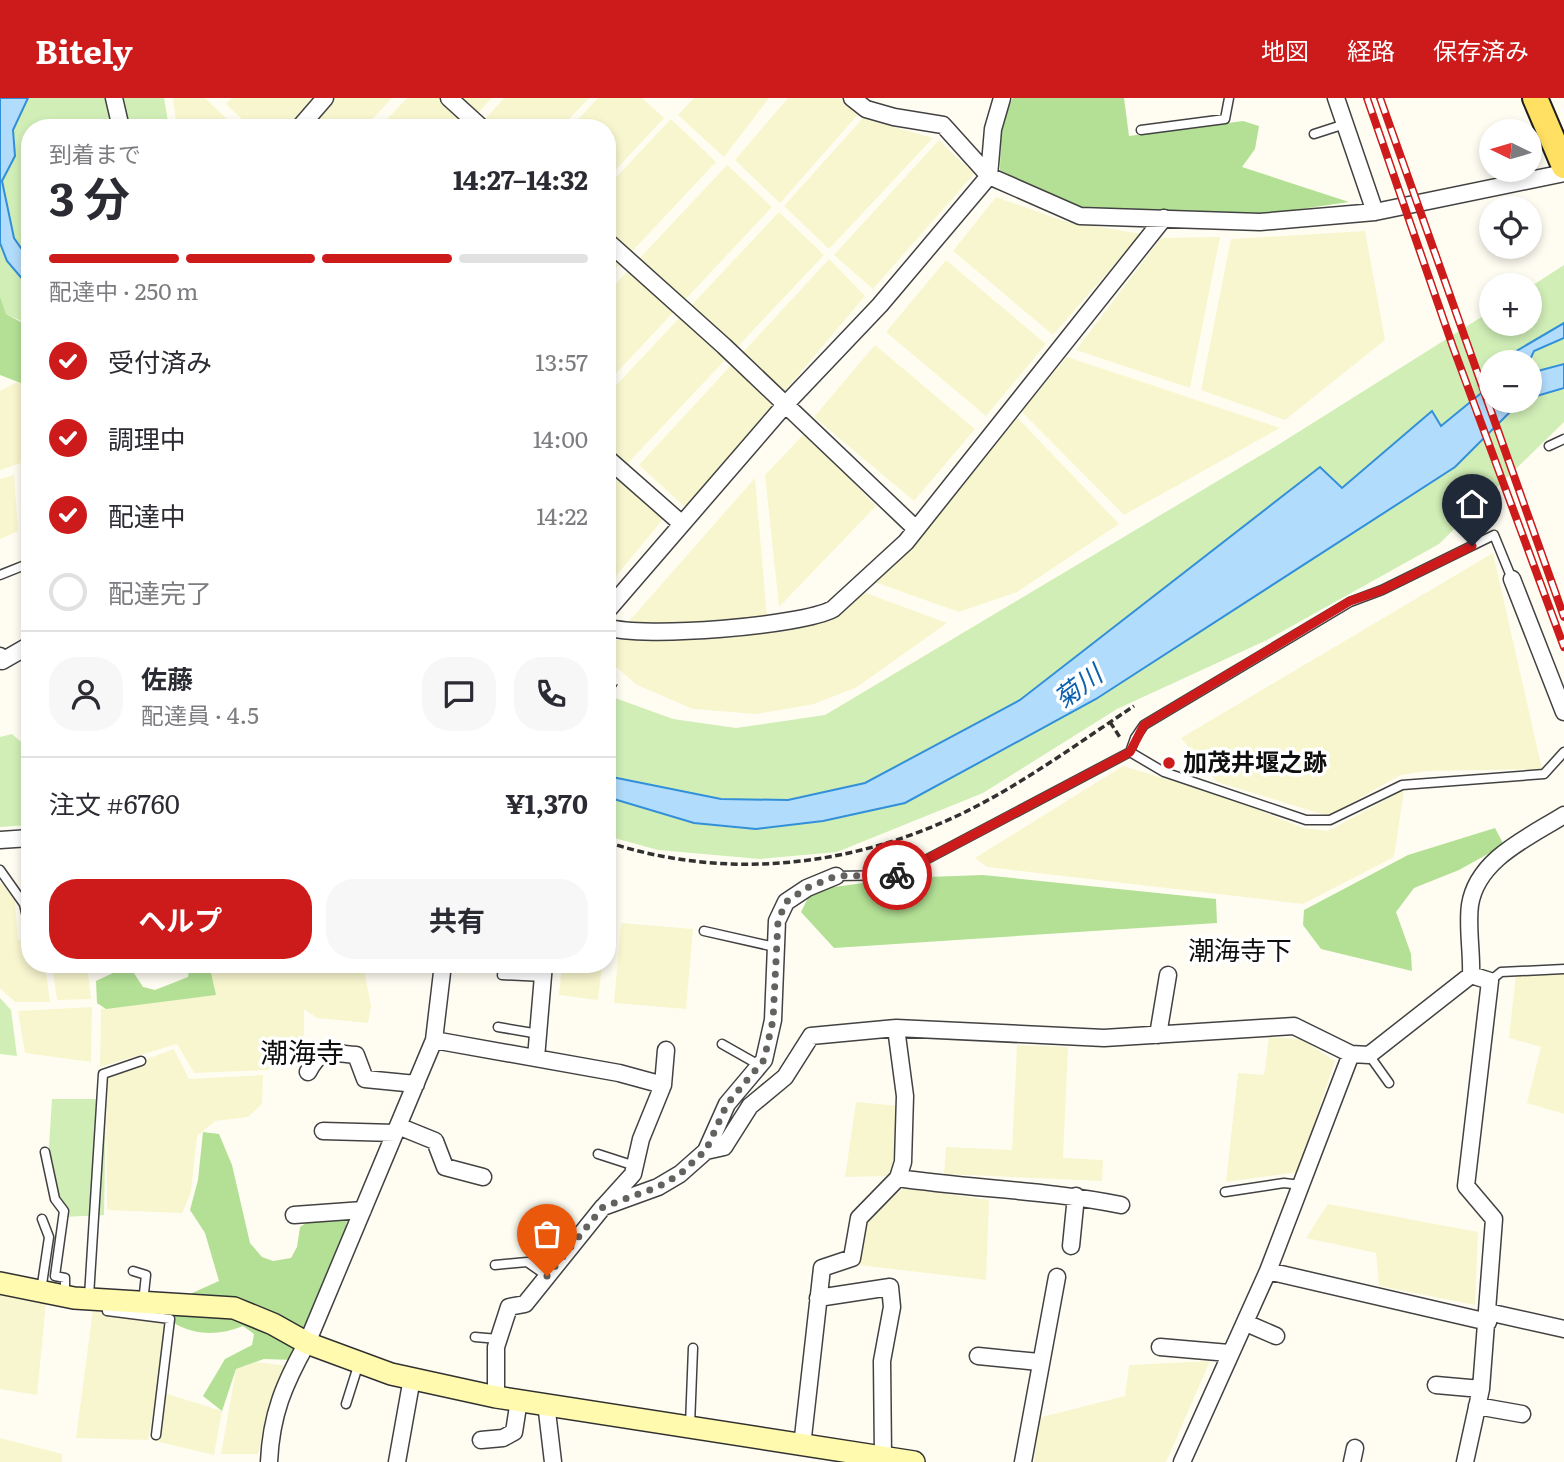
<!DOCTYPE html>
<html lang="ja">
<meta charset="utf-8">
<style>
:root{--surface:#fff;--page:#f7f7f7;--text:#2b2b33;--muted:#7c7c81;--line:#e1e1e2;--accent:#cd1a1b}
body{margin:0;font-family:Literata,"Noto Sans JP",serif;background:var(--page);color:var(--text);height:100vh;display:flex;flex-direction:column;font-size:26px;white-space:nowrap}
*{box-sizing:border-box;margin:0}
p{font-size:23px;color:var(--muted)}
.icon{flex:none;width:38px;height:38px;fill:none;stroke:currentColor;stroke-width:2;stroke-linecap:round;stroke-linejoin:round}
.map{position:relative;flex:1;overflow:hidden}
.panel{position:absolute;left:21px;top:21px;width:595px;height:854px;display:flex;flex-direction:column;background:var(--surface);border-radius:28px;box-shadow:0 4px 10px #0003}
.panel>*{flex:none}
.needle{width:46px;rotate:275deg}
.buttons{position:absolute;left:1479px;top:21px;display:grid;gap:14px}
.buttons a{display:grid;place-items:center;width:63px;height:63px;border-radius:50%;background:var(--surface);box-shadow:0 4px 10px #0003;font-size:35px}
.pin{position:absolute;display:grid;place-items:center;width:60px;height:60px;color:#fff;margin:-72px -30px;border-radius:50% 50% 50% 0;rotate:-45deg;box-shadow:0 0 7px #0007}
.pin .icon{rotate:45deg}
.courier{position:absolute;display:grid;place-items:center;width:70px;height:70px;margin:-35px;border:5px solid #cd1a1b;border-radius:50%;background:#fff;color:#222;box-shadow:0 2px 9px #0007}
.overview em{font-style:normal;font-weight:700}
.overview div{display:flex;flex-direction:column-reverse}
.overview{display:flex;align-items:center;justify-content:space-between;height:119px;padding:0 28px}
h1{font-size:46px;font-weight:700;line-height:52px}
.bar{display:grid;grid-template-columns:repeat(4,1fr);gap:10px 7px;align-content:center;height:84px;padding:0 28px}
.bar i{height:9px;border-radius:5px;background:var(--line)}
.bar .selected{background:var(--accent)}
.bar p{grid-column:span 4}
.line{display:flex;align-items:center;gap:18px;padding:0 28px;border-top:2px solid var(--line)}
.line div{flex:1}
.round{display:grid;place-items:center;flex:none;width:74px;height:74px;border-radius:28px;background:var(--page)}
ol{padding:0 28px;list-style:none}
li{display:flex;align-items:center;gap:21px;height:77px}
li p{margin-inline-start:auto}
li .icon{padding:7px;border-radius:50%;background:var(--accent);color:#fff;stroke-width:4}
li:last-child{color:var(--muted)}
li i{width:38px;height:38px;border:4px solid var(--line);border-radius:50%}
.button{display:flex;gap:14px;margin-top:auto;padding:14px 28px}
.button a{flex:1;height:80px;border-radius:28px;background:var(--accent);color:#fff;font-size:28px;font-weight:700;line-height:80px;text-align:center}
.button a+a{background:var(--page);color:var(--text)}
header{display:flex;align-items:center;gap:42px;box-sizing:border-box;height:98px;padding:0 35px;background:var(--accent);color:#fff}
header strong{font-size:33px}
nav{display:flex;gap:38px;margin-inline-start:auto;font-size:24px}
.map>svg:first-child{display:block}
</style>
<header>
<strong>Bitely</strong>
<nav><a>地図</a><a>経路</a><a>保存済み</a></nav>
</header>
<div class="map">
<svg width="1564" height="1364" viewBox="0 0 1564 1364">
<rect width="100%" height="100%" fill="#fffdf2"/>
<!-- farmland -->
<path fill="#f8f6cf" d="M173 0H205L236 30H177Z
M232 0H317L289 30H251L226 6Z
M334 0H392L364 30H306Z
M407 0H492L464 30H379Z
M504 0H589L561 30H477Z
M598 0H642L664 20 607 81V30H570Z
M694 0H769L724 59 678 17Z
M788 0H839L862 12 780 105 735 62Z
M863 20 933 40 829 151 784 108Z
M671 21 716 64 607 180V89Z
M939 42 974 76 873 191 834 157Z
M727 67 772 109 607 285V195Z
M996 99 1064 123 1141 136 1053 237 953 153Z
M779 114 824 157 627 366 607 347V297Z
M1365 133 1385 242 1285 322 1201 292 1231 141Z
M1220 139 1190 290 1076 252 1161 140Z
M829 161 865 198 686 410 639 367Z
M946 162 1046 246 986 318 886 234Z
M875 247 975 331 914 403 814 319Z
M1067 259 1143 284 1280 330 1124 417 1021 313Z
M17 284 26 287 30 300V362L0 372V293Z
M1010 312 1119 426 1017 494 959 514 866 481Z
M805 335 876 408 779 509 765 377Z
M607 372 664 420 607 489Z
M14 377 18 433 0 441V381Z
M755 380 767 520 624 529Z
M1493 455 1542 671 1426 673 1401 677 1328 718 1217 684 1181 640Z
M855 491 947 525 857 589 814 606 756 616 693 611 637 587 607 561V549L613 542 728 540 786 532 822 517Z
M1123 668 1232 701 1303 730 1328 733 1404 692 1394 759 1303 806 987 769 975 760Z
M13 781 18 841 30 846V866H45L50 904H15L0 890V785Z
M621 825 693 831 686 911 614 905Z
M52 866H87L91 901 57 902Z
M209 866H280L294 875 318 866H363L371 908 368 925 317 920 304 911V953L268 972 194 975 177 946 100 969 101 911 215 897Z
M562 866H602L598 902 559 897Z
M1564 875V1016L1527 1005 1541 949 1509 940 1516 876Z
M92 909 91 964 25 955 18 913Z
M1269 939 1301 941 1335 963 1298 1074 1226 1084 1238 975 1264 977Z
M1017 947 1068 949 1063 1060 1103 1062 1102 1083 944 1076 946 1049 1012 1052Z
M174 951 189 981 263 977 262 1006 248 1019 215 1023 197 1038 191 1094 182 1115 107 1112 106 976Z
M856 1004 900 1008 891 1078 845 1079Z
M904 1090 989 1102 986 1182 859 1167 863 1122Z
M1328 1106 1478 1134 1475 1207 1379 1188 1376 1155 1306 1140Z
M0 1193 46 1205 37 1297 0 1291Z
M93 1211 170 1221 148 1342 76 1340Z
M1210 1263 1166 1364H1034L1038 1320 1125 1298 1129 1267Z
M256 1264 289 1268 265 1323 258 1356H221L236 1271Z
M161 1294 222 1313 214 1357 155 1343Z
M0 1340 62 1356V1364H0Z"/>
<!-- green -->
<path fill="#d1eeb7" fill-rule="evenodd" d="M0 0H164L169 30H30V227L6 216 0 198Z
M1564 167V324L1439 446 1267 542 1117 611 983 695 837 754 760 761 658 752 607 738V597L673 621 736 630 825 617 1273 350 1491 213V226H1530V189ZM1491 264H1530V303H1491Z
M12 636 30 652V727L0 729V639Z
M0 900 11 912 17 958 0 956Z
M52 1001H106L104 1117 64 1119 48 1064Z"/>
<!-- forest -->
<path fill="#b3e095" d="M1013 0H1124L1129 38 1243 23 1259 28 1255 51 1242 69 1349 104 1246 119 1084 113 1000 72 1001 24Z
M0 198 6 216 30 229V297L26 287 0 277Z
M1495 730 1504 747 1459 772 1414 790 1396 814 1411 856 1412 873 1321 851 1303 827 1304 812 1408 757Z
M983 777 1216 801 1217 825 834 850 801 814 812 792 900 780Z
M190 866H209L216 897 106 911 97 905 96 883 115 874 132 872 143 889 155 892 188 879Z
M203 1034 219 1036 232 1067 250 1145 262 1159 273 1163 291 1160 297 1149 300 1129 315 1119 340 1116 347 1122 343 1148 293 1262 264 1261 236 1271 222 1313 203 1298 225 1261 252 1247 254 1236 243 1228C209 1242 175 1235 152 1205L181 1200 219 1183 205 1135 190 1112 198 1082Z"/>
<!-- water -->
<path fill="#b2dcfb" stroke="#328fd9" stroke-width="2" d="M0 0H28L13 32 15 58 2 83 14 140 30 163V190L7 163 0 145Z
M1564 225V240L1534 253 1529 264H1509L1513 255Z
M1564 266V290L1530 300V275Z
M1491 287V303H1521L1455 369 1096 601 905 705 823 723 756 731 694 725 607 699V678L721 701 788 702 865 685 1020 602 1320 369 1342 390 1432 313 1441 328Z"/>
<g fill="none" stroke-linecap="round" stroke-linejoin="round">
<!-- lane casing -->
<g stroke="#424242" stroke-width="11">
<path id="lane" d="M1141 32 1225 21 1229 0
M1314 36 1345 26
M1549 348 1564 341
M30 431 27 444 30 451
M0 477 30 465
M1130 654 1164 674 1306 722H1330L1402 687 1544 676 1564 654
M0 772 24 806 30 832
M836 778 897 777 1130 654 1135 640 1144 627 1350 504 1382 492 1494 437 1512 481
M704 833 775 849
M502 877 544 879
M1490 883 1501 874 1564 871
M498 929 539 936
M722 946 759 967
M1369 957 1389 985
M45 1054 55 1101 64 1113 55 1178 65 1180V1196
M598 1056 635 1068
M1225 1094 1284 1085 1301 1087
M495 1167 527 1164 547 1178
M133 1173 146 1177 143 1204
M41 1193 49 1139 42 1121
M89 1198 103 976 141 963
M106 1204 107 1213 170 1221 156 1337
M475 1239 498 1241
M346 1306 359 1265
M690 1327 693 1250"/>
</g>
<!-- street casing -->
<g stroke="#424242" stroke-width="19">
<path id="street" d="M114 0 121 30
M449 0 482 30
M852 0 866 11 894 19 943 27 989 78 1080 118 1260 124 1375 114 1564 75
M1336 0 1375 114
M299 30 325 0
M607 143 724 248 916 431
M607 360 682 426
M1512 481 1564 614
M607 513 784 308 880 207 989 78 993 31 1002 0
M607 529C642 541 802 528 833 511L906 444 1164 120
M0 558 2 563 30 547
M0 742 30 740
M1158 937 1168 877
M434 942 619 975 663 987 641 1041 633 1076 605 1107
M536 960 544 866
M308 974C321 949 330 955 356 957L365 981 416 986
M663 987 666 952
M398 1028 435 1043 445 1069 483 1079
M323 1033 395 1035
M706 1053 724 1049 750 1008 785 979 811 938 896 930 1104 940 1294 928 1351 956 1369 957 1471 877C1472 854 1467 829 1470 807 1477 761 1529 739 1564 717
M898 1080C972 1091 1048 1092 1121 1107
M294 1117 363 1112
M1071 1148 1076 1098
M1268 1173 1488 1224
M818 1200 890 1189 892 1209 882 1263 883 1359
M1488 1214 1564 1231
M1246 1225 1276 1238
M1160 1249 1229 1255
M978 1258 1039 1264
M1436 1287 1481 1291
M496 1299V1249L509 1209 525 1206 603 1109 658 1089 680 1076 706 1053 727 1006 764 962 773 922 777 823 786 804 807 790 836 778
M546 1305 553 1364
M1477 1308 1522 1316
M481 1342 503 1340 514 1334 519 1302
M802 1348 822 1170 852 1160 859 1120 898 1080 903 1064 905 998 896 930
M269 1364C271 1317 284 1286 307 1245L434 942 443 866
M397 1364 412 1280
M1023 1364 1057 1179
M1182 1364 1268 1173 1351 956
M1352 1364 1355 1350
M1465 1364 1481 1291 1494 1121 1466 1088 1490 883 1471 877"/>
</g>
<!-- secondary casing -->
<g stroke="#313131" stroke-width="24">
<path id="secondary" d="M0 1185 74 1200 234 1210 273 1226 307 1245 391 1276 496 1299 914 1364"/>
</g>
<!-- primary casing -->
<g stroke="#202020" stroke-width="28">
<path id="primary" d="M1535 0 1564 68"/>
</g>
<!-- path -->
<path stroke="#313131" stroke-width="3.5" stroke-dasharray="7 3.5" stroke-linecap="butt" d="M607 582 617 588
M1110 624 1121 641
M607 744C726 783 852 769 963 715 1021 687 1080 644 1134 608"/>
<!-- lane -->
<use href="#lane" stroke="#fff" stroke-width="8"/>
<!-- street -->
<use href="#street" stroke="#fff" stroke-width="16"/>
<!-- secondary -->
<use href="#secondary" stroke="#fffaad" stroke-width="21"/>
<!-- primary -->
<use href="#primary" stroke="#ffe062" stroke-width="24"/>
<!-- rail casing -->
<g stroke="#cd1a1b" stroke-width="8">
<path id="rail" d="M1367 0 1453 249 1564 549
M1380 0 1564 519"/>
</g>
<!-- rail -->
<use href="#rail" stroke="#fff" stroke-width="5" stroke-dasharray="16" stroke-linecap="butt"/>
</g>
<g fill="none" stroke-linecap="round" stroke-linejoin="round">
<!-- done -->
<path stroke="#63625e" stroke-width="7" stroke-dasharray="0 12.6" d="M547 1178 603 1109 658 1089 680 1076 706 1052 727 1006 764 962 773 922 778 823 786 804 807 790 836 778 897 777"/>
<!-- route -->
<path stroke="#cd1a1b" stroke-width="9" d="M897 777 1130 654 1144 627 1350 503 1382 492 1472 448"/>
</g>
<!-- markers -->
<circle fill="#cd1a1b" stroke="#fff" stroke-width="2.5" cx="1169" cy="665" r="7"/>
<g text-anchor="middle" stroke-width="7" stroke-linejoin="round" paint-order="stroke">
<!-- poi labels -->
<g font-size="24" font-weight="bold" fill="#0f0f0f" stroke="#fff" text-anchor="start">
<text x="1183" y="673">加茂井堰之跡</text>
</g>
<!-- water labels -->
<g font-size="26" font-style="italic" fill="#0c60ae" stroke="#fff">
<text transform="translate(1078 589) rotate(-37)" y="9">菊川</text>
</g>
<!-- neighbourhood labels -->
<g font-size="26" fill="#0f0f0f" stroke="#fff">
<text x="1240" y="862">潮海寺下</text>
</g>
<!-- quarter labels -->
<g font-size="28" fill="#0f0f0f" stroke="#fff">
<text x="302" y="965">潮海寺</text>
</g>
</g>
</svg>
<div class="buttons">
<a><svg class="needle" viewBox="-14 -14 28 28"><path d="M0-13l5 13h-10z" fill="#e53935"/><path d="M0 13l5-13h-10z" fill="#7c7c81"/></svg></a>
<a><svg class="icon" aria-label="locate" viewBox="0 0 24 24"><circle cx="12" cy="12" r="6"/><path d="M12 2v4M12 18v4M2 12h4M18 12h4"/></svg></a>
<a>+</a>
<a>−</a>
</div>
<div class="pin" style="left:547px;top:1178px;background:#ea580c"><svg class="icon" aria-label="bag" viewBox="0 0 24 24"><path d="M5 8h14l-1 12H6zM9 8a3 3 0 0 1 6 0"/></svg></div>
<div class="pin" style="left:1472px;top:448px;background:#1f2937"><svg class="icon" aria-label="home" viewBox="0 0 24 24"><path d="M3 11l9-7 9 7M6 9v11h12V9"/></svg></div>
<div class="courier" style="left:897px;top:777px"><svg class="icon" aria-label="bike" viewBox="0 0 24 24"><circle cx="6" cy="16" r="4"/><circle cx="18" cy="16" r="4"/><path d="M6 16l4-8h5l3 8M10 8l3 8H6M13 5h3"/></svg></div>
<section class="panel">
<div class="overview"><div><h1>3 分</h1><p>到着まで</p></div><em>14:27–14:32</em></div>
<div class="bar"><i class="selected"></i><i class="selected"></i><i class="selected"></i><i></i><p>配達中 · 250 m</p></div>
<ol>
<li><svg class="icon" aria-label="check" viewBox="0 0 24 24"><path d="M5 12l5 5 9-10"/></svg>受付済み<p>13:57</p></li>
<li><svg class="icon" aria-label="check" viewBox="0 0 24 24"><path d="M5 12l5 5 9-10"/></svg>調理中<p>14:00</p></li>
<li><svg class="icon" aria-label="check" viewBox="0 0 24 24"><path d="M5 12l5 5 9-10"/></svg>配達中<p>14:22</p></li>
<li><i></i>配達完了</li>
</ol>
<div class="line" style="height:126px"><a class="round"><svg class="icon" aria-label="person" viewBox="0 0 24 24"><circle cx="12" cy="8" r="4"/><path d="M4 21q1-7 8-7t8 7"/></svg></a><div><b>佐藤</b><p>配達員 · 4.5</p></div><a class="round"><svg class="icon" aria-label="chat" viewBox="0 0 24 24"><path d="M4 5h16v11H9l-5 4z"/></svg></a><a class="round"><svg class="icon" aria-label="phone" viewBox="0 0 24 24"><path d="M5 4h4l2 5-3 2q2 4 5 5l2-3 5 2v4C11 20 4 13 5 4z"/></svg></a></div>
<div class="line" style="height:91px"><div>注文 #6760</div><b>¥1,370</b></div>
<div class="button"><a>ヘルプ</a><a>共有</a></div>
</section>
</div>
